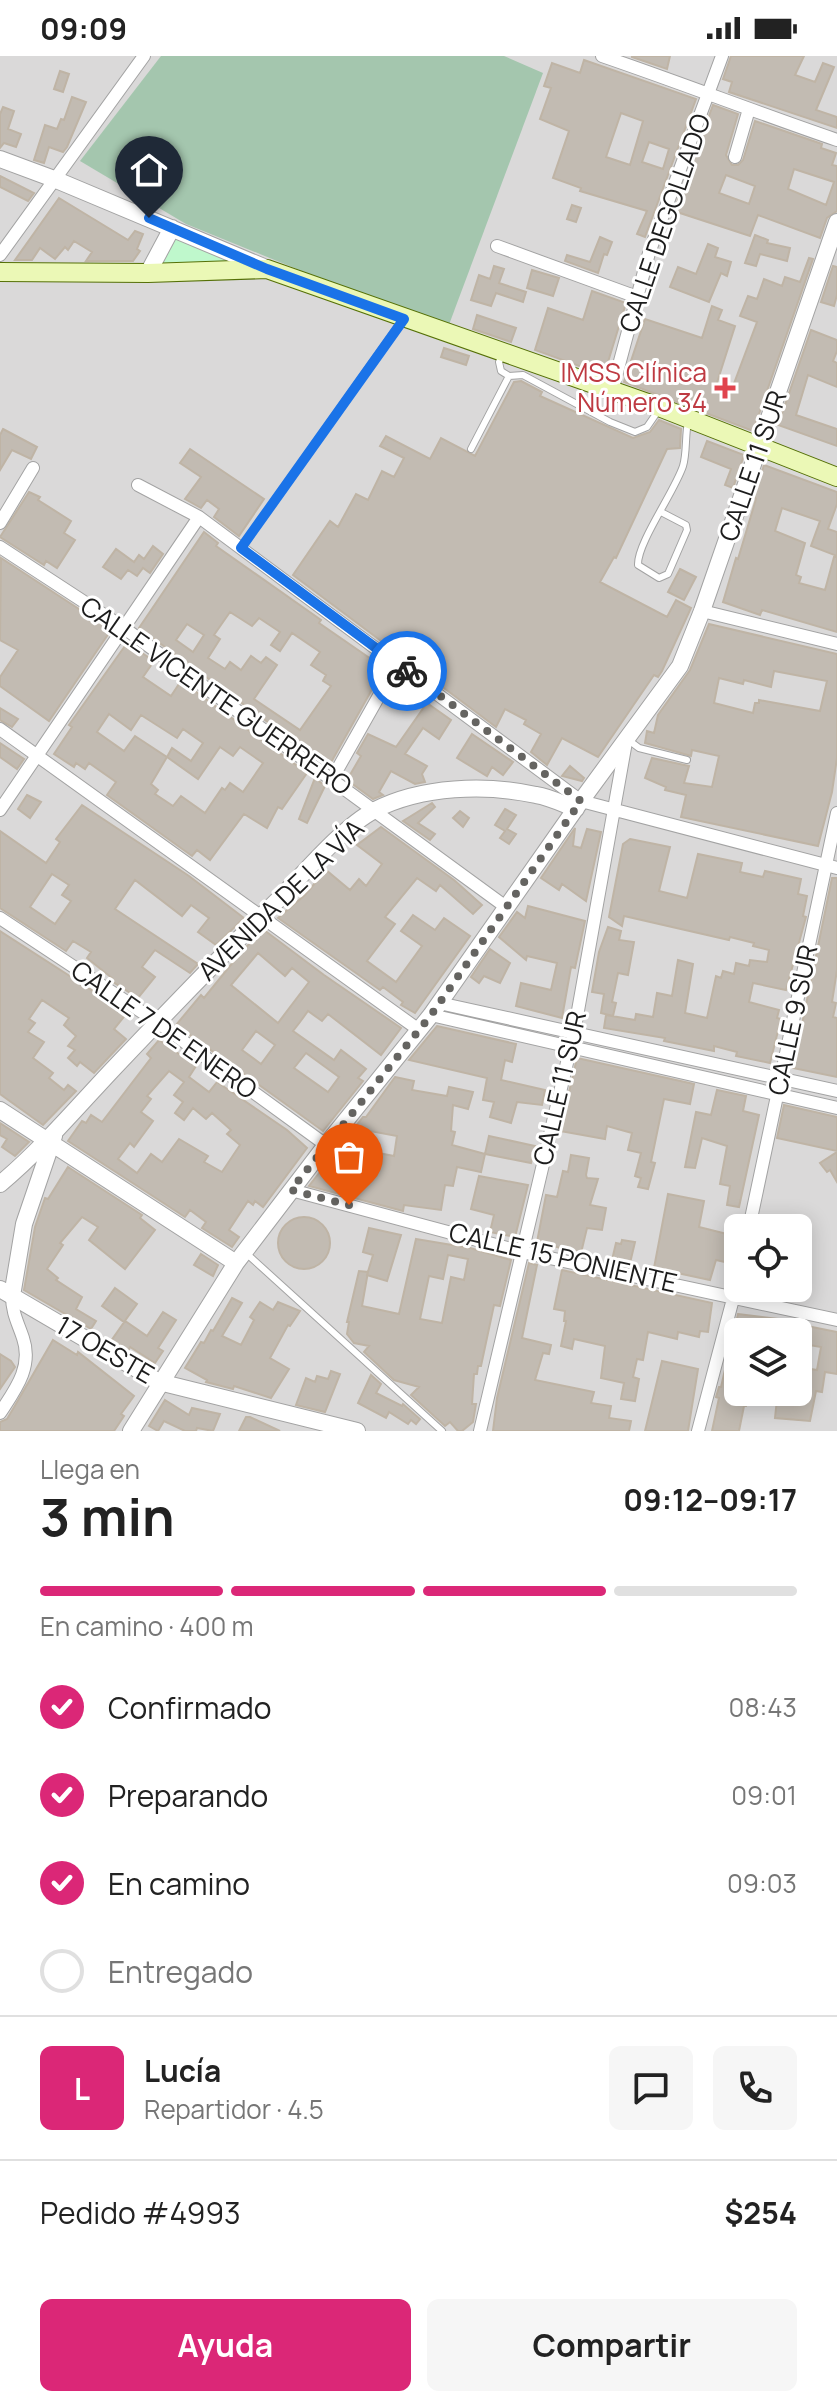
<!DOCTYPE html>
<html lang="es">
<meta charset="utf-8">
<style>
:root{--surface:#fff;--page:#f6f6f6;--text:#222;--muted:#767676;--line:#e0e0e0;--accent:#db2777}
body{margin:0;font-family:Manrope,sans-serif;background:var(--page);color:var(--text);height:100vh;display:flex;flex-direction:column;font-size:30px;white-space:nowrap}
*{box-sizing:border-box;margin:0}
p{font-size:26px;color:var(--muted)}
.icon{flex:none;width:44px;height:44px;fill:none;stroke:currentColor;stroke-width:2;stroke-linecap:round;stroke-linejoin:round}
.map{position:relative;height:1375px;overflow:hidden}
.panel{display:flex;flex-direction:column;background:var(--surface);flex:1}
.panel>*{flex:none}
.tools{position:absolute;left:724px;top:1158px;display:grid;gap:16px}
.tools a{display:grid;place-items:center;width:88px;height:88px;border-radius:12px;background:var(--surface);box-shadow:0 4px 20px #0003;font-size:40px}
.pin{position:absolute;display:grid;place-items:center;width:68px;height:68px;color:#fff;margin:-82px -34px;border-radius:50% 50% 50% 0;rotate:-45deg;box-shadow:0 0 8px #0007}
.pin .icon{rotate:45deg}
.courier{position:absolute;display:grid;place-items:center;width:80px;height:80px;margin:-40px;border:6px solid #1a73e8;border-radius:50%;background:#fff;color:#222;box-shadow:0 2px 10px #0007}
.overview em{font-style:normal;font-weight:700}
.overview div{display:flex;flex-direction:column-reverse}
.overview{display:flex;align-items:center;justify-content:space-between;height:136px;padding:0 40px}
h1{font-size:52px;font-weight:700;line-height:60px}
.bar{display:grid;grid-template-columns:repeat(4,1fr);gap:12px 8px;align-content:center;height:96px;padding:0 40px}
.bar i{height:10px;border-radius:6px;background:var(--line)}
.bar .current{background:var(--accent)}
.bar p{grid-column:span 4}
.line{display:flex;align-items:center;gap:20px;padding:0 40px;border-top:2px solid var(--line)}
.line div{flex:1}
.round{display:grid;place-items:center;flex:none;width:84px;height:84px;border-radius:12px;background:var(--page)}
ol{padding:0 40px;list-style:none}
li{display:flex;align-items:center;gap:24px;height:88px}
li p{margin-inline-start:auto}
li .icon{padding:8px;border-radius:50%;background:var(--accent);color:#fff;stroke-width:4}
li:last-child{color:var(--muted)}
li i{width:44px;height:44px;border:4px solid var(--line);border-radius:50%}
.primary-button{display:flex;gap:16px;margin-top:auto;padding:16px 40px}
.primary-button a{flex:1;height:92px;border-radius:12px;background:var(--accent);color:#fff;font-size:32px;font-weight:700;line-height:92px;text-align:center}
.primary-button a+a{background:var(--page);color:var(--text)}
.status{display:flex;justify-content:space-between;align-items:center;height:56px;padding:0 40px;background:var(--surface);direction:ltr}
.status svg{height:22px;fill:currentColor}
.map>svg:first-child{display:block}
</style>
<div class="status"><b>09:09</b><svg viewBox="0 0 49 12"><path d="M0 12V9h3v3zM5 12V6h3v6zM10 12V3h3v9zM15 12V0h3v12zM26 1h20v11H26zM47 4h2v5h-2z"/></svg></div>
<div class="map">
<svg width="837" height="1375" viewBox="0 0 837 1375">
<rect width="100%" height="100%" fill="#edebe2"/>
<!-- residential -->
<path fill="#dad9d9" fill-rule="evenodd" d="M0 0H837V1375H0ZM738 1172H798V1232H738ZM738 1276H798V1336H738Z"/>
<!-- cemetery -->
<path fill="#a4c6ae" d="M161 0H504L543 17 447 274 186 168 80 105Z"/>
<!-- park -->
<path fill="#bff8cc" d="M175 180 243 209H159Z"/>
<!-- building -->
<path fill="#c2bbb2" stroke="#bfb4a5" stroke-width="2" fill-rule="evenodd" d="M670 0 667 13 632 1V0Z
M731 0H804L795 19 815 26 823 7 834 11 816 54 837 61V72L729 36 732 26 723 23Z
M584 4 696 43 645 181 637 178 647 155 580 135 581 132 553 122 569 75 540 63 551 32 544 30 552 7 580 17ZM621 57 643 65 630 109 606 101ZM649 86 669 93 663 113 642 106Z
M60 15 69 18 63 36 54 33Z
M72 41 86 46 67 91 63 96 49 91 44 107 34 104 45 69 57 73 61 63 64 64Z
M713 49 738 58 726 99 732 109H738L743 104 755 65 822 88 821 92 836 97 832 109 837 110V155L827 162 820 182 758 159 750 180 674 155ZM794 113 834 126 826 149 788 133ZM726 119 755 130 749 148 719 137Z
M3 51 14 55 8 73 21 78 16 91 4 87 0 92V58Z
M0 120 34 137 28 145 0 131Z
M59 142 128 184 135 175 143 178 137 193 140 195 133 205H86L92 196 74 185 68 194 65 191 55 203 40 192 32 204H15Z
M572 149 581 152 576 166 567 163Z
M755 179 768 184 767 187 790 192 787 205 760 198 756 210 745 207Z
M600 181 612 186 607 199 604 198 598 217 565 205 567 199 590 206Z
M708 188 718 192 715 201 731 206 727 220 721 217 709 246 670 231 678 211 696 218Z
M809 202 813 203 753 375 624 326 645 263 702 282 712 250 722 254 718 264 735 270 715 333 730 338 757 266 740 260 748 240 757 243 764 223 782 230 785 221 800 226Z
M494 210 504 213 499 227 526 236 523 246 496 237 491 250 471 244 479 219 490 223Z
M833 210 837 211V239L834 250 821 246Z
M532 214 559 222 553 240 527 232Z
M592 235 626 247 604 319 535 294 548 252 583 264Z
M477 259 516 272 511 286 473 273Z
M811 274 837 284V295L833 305 837 307V331L808 319 796 359 837 373V390L778 369Z
M444 292 469 300 466 309 441 301Z
M521 325 542 336 540 340 633 382 650 376 659 364 681 373 680 392 667 393 616 502 614 501 600 526 667 561 676 544 691 552 662 615 658 621 654 619 598 701 562 682 547 709 531 696 541 678 524 668 526 664 505 653 496 671 293 519 330 465 338 471 356 438 368 444 382 415 394 421 404 402 380 390 386 380 430 403 441 382 475 400 514 326Z
M3 373 37 391 31 403 12 394 0 414V379Z
M707 385 744 399 733 432 725 429 731 413 701 401Z
M190 393 264 443 239 480 214 461 219 453 207 444 201 452 185 443 201 421 180 407Z
M764 409 837 436V448L828 473 837 476V500L811 490 820 465 782 452 775 475 805 487 796 519 801 521 799 527 825 534 834 501H837V576L762 554 760 559 723 546 736 502 738 503 756 443 754 440Z
M29 436 40 441 38 444 71 465 64 477 75 484 57 512 46 505 44 509 0 481Z
M204 476 218 487 216 490 321 564 319 567 384 612 329 710 321 705 323 700 320 698 317 702 139 572ZM230 556 252 570 259 562 280 576 271 589 280 595 292 577 320 596 311 609 326 619 323 625 331 630 300 674 254 643 277 609 266 601 261 607 251 600 241 614 230 606 225 613 208 602 220 583 214 579ZM187 568 204 579 193 596 176 584Z
M153 490 163 498 150 517 143 512 137 520 128 514 121 523 103 511 116 493 134 506 139 499 144 503Z
M1 502 111 574 49 665 0 630V621L18 594 0 584Z
M680 513 696 521 684 544 668 536Z
M709 568 837 598V702L832 736 818 790 681 761 686 739 665 734 666 731 645 722 652 702 689 710 684 727 712 731 719 700 692 694 691 700 645 687 647 675 654 677 658 659 690 614ZM774 615 827 625 820 655 759 644V647H755L753 657 714 647 719 622 743 628 744 624 771 631Z
M127 587 154 605 143 621 171 640 181 625 307 717 282 753 278 751 267 772 244 758 210 804 197 794 192 800 107 739 116 726 89 707 85 713 76 707 74 711 54 698 72 671 69 669ZM109 658 131 674 141 659 177 682 183 673 203 687 191 705 172 692 167 701 135 680 124 695 97 676ZM220 691 233 700 240 691 263 707 243 736 230 727 225 734 222 732 205 757 181 740 173 750 155 738 158 734 151 728 167 701 198 723Z
M397 627 407 634 397 649 388 643Z
M427 647 451 664 439 683 423 672 405 698 427 710 422 718 425 726 415 728 391 715 379 736 383 739 373 743 347 724 361 700 357 697 368 678 396 691Z
M0 652 18 663 12 671 0 664Z
M472 678 513 706 503 719 492 711 487 720 457 702Z
M0 687 24 703 17 713 0 701Z
M570 710 584 722 582 725 562 720Z
M315 722 325 730 307 767 299 763Z
M27 739 41 746 30 762 18 753Z
M432 747 435 751 418 767 435 778 430 784 403 765Z
M82 749 189 820 244 862 216 889 198 876 209 862 191 849 182 860 135 824 115 853 198 908 190 917 155 894 142 911 155 921 138 942 110 924 112 922 87 902 91 896 73 885 66 895 0 852V775L46 807 60 786 56 783ZM52 818 69 829 62 839 71 845 55 868 30 851Z
M505 753 516 759 507 773 516 778 509 788 500 782 505 775 495 769Z
M460 755 469 762 463 771 453 762Z
M381 771 454 824 482 849 473 858 440 829 436 835 417 822 385 861 395 868 367 905 396 926 422 890 401 875 413 859 435 874 444 862 470 880 415 957 401 949 403 946 383 931 380 934 278 862 305 839 326 814 350 834 359 823 366 830 382 808 357 789Z
M575 772 573 790 581 792 587 773 601 776 586 845 562 828 559 834 541 822Z
M630 783 670 791 659 835 687 842 698 798 742 807 740 816 763 821 765 815 801 823 798 838 807 840 803 860 806 861 786 934 753 927 749 946 779 954 777 962 781 963 770 1007 736 1000 737 996 714 990V995L664 985 665 982 604 972 606 959 635 964 636 958 653 961 657 937 672 940 678 904 693 908 685 957 707 962 716 920 721 922 723 915 734 918 736 907 749 910 750 904 767 906 769 894 753 890 754 887 730 881 729 884 624 860 622 870 609 861 623 788Z
M832 822H837V914L832 946 836 947 833 961 837 962V1021L793 1012Z
M528 850 585 865 575 912 571 911 562 962 516 950 521 927 551 934 557 907 527 900 526 904 499 881 517 856 525 862Z
M608 871 621 875 619 884 634 886 628 919 618 917 612 946 616 947 613 960 601 957 604 938 592 936 599 896Z
M264 874 324 919 401 972 381 999 328 958 322 965 308 955 300 966 293 975 334 1004 341 994 366 1013 358 1022 363 1025 323 1075 176 969 201 939 204 942 243 894ZM258 897 285 920 292 912 309 926 278 967 231 929ZM256 975 275 989 261 1008 242 994ZM306 997 339 1021 328 1036 294 1012Z
M0 875 127 957 114 973 126 983 94 1017 80 1006 77 1010 68 1002 75 994 68 990 76 980 64 969 69 962 42 944 29 963 35 967 28 976 44 986 33 1002 53 1017 49 1022 64 1034 68 1029 76 1035 43 1069 0 1038Z
M490 893 510 907 500 927 484 920 479 927 471 921Z
M437 970 516 988 512 1006 505 1004 501 1024 545 1034 542 1049 517 1046 511 1067 490 1061 494 1046 483 1044 487 1022 409 1004Z
M159 984 196 1010 189 1021 209 1036 217 1026 287 1074 307 1092 263 1151 255 1145 253 1149 248 1145 229 1174 239 1181 232 1191 202 1172 206 1166 190 1154 185 1161 68 1085 82 1065 86 1067 91 1059 102 1066 151 1002 147 998ZM169 1015 184 1026 174 1039 183 1046 175 1057 184 1064 193 1052 206 1063 212 1057 231 1074 227 1078 240 1089 222 1116 204 1106 208 1100 179 1083 162 1106 151 1098 137 1117 118 1103 130 1087 134 1091 153 1065 141 1056 151 1043 147 1040Z
M577 1002 694 1028 690 1048 664 1043 651 1106 655 1107 648 1133 638 1131 641 1122 635 1120 641 1097 628 1094 632 1077 607 1070 605 1083 560 1075Z
M395 1021 414 1025 412 1034 447 1040 449 1031 473 1036 468 1053 453 1049 451 1075 455 1076 452 1089 485 1098 481 1116 457 1111 453 1130 445 1129 441 1154 404 1149 403 1155 309 1130 363 1061H366ZM365 1074 397 1080 394 1100 358 1093Z
M717 1034 746 1040 743 1055 759 1059 739 1151 727 1149 730 1130 720 1128 727 1090 702 1082 695 1112 685 1111 696 1056 711 1059Z
M784 1049 837 1061V1095L777 1082Z
M0 1067 29 1086 15 1100 2 1091 7 1083 0 1079Z
M489 1080 535 1090 531 1107 485 1098Z
M837 1096V1126L830 1114 827 1116 820 1107Z
M571 1099 589 1102 586 1119 587 1122 598 1123 590 1149 606 1152 602 1174 587 1172 581 1197 537 1186 546 1139 557 1141 563 1115 568 1116Z
M68 1111 142 1159 140 1162 155 1174 125 1213 89 1184 98 1171 82 1161 60 1187 63 1189 47 1213 58 1222 56 1224 82 1241 76 1253 96 1265 91 1273 24 1234 35 1171 45 1142 48 1143Z
M479 1120 528 1129 515 1181 490 1176 494 1159 471 1153Z
M668 1138 704 1145 699 1171 731 1179 725 1206 716 1204 710 1224 654 1212Z
M278 1187a26 26 0 1 1 52 0a26 26 0 1 1-52 0Z
M369 1172 401 1179 387 1225 367 1219 373 1199 363 1196Z
M416 1183 470 1192 511 1204 500 1250 494 1249 481 1310H478L477 1318H474L472 1348H476L473 1366 462 1375H458L450 1366 445 1370 411 1339 419 1331 394 1324 364 1296 369 1290 354 1287 347 1278 349 1266H347L359 1215 368 1216 362 1250 399 1258ZM448 1199 468 1203 464 1224 451 1221 442 1267 420 1263 429 1220 443 1223Z
M622 1184 635 1186 630 1207 612 1204 616 1187 621 1188Z
M201 1198 218 1209 213 1220 194 1209Z
M529 1207 537 1209 522 1282 551 1289 549 1298 543 1297 535 1324 594 1336 591 1347 611 1350 609 1362 631 1365 629 1375H493L497 1342Z
M562 1214 712 1247 708 1276 700 1275 699 1281 678 1276 677 1283 648 1276 643 1304 637 1303 633 1321 639 1323 635 1345 621 1343 624 1327 601 1322 605 1290 574 1283 572 1293 561 1290 566 1265H564L565 1255 554 1253Z
M115 1232 137 1248 124 1266 102 1250Z
M232 1242 242 1247 222 1280 241 1289 254 1264 250 1261 260 1246 273 1254 278 1246 300 1255 290 1270 288 1269 270 1302 289 1313 271 1342 234 1330 233 1333 206 1326 207 1324 185 1312 201 1286 204 1287 211 1274 213 1275Z
M163 1256 176 1264 158 1292 163 1295 155 1307 130 1291 128 1295 111 1285 125 1265 147 1280Z
M738 1258 794 1265V1276H738V1336H749L746 1350H744L739 1375H712L719 1342 716 1341 719 1331H721Z
M807 1270 837 1276V1318L825 1316 822 1336 816 1335 810 1365 775 1362 777 1343 798 1346V1311L817 1314 821 1291 803 1288Z
M53 1284 77 1299 78 1296 134 1340 121 1358 124 1360 114 1375H0V1366L7 1363 13 1353Z
M0 1298 11 1305 15 1311 0 1333Z
M662 1305 698 1313 688 1375H645Z
M331 1315 340 1318 325 1356 296 1349 306 1322 315 1326 317 1320 328 1323Z
M371 1319 381 1328 376 1337 402 1350 403 1348 420 1363 416 1368 411 1364 408 1368 389 1356 386 1362 358 1347Z
M165 1344 189 1359 192 1352 220 1358 213 1375 197 1372 196 1375H185L164 1365 158 1375 149 1370Z
M246 1361H250L280 1375H239Z"/>
<g fill="none" stroke-linecap="round" stroke-linejoin="round">
<!-- service casing -->
<g stroke="#a3a3a3" stroke-width="8">
<path id="service" d="M503 297 499 306 501 315 509 320
M509 320 523 319 610 366 635 376 647 371 658 355
M471 393 509 320
M661 456 686 469 687 474 668 518 659 522 638 509C637 487 675 435 683 410 687 397 685 380 688 366
M241 492 403 263
M627 683 639 692 687 704
M247 1198 442 1375"/>
</g>
<!-- minor casing -->
<g stroke="#a3a3a3" stroke-width="14">
<path id="minor" d="M602 0C681 27 758 57 837 84
M735 101 749 53
M497 190 637 241
M0 199 144 0
M612 335 649 197 722 0
M138 429 199 461 581 745 837 812
M0 467 33 412
M0 491 124 572 506 851
M702 555 837 588
M0 673 419 974
M332 723 397 608
M0 754 199 461
M0 862 157 966 326 1089
M439 947 837 1035
M431 959 837 1052
M291 1134 522 1196 837 1264
M749 1172 837 757
M0 1357C15 1334 33 1311 23 1282 18 1267 12 1257 12 1240
M480 1375 574 977 626 686
M698 1375 738 1224"/>
</g>
<!-- tertiary casing -->
<g stroke="#a3a3a3" stroke-width="18">
<path id="tertiary" d="M0 103 54 123 266 212
M148 217 172 172
M0 1054 236 1207
M0 1128C42 1093 78 1050 115 1011 170 953 225 896 281 841 306 815 344 770 375 754 422 730 486 728 536 739 550 741 563 748 576 753
M0 1233 159 1326 357 1375
M12 1240 24 1168 54 1080
M131 1375 236 1207 326 1089 431 959 581 745 680 610 702 555 837 166"/>
</g>
<!-- secondary casing -->
<g stroke="#557007" stroke-width="20">
<path id="secondary" d="M0 216 148 217 267 213 659 351 837 421"/>
</g>
<!-- service -->
<use href="#service" stroke="#fff" stroke-width="6"/>
<!-- minor -->
<use href="#minor" stroke="#fff" stroke-width="12"/>
<!-- tertiary -->
<use href="#tertiary" stroke="#fff" stroke-width="16"/>
<!-- secondary -->
<use href="#secondary" stroke="#ebf8b6" stroke-width="18"/>
</g>
<g fill="none" stroke-linecap="round" stroke-linejoin="round">
<!-- done -->
<path stroke="#656461" stroke-width="8" stroke-dasharray="0 14.4" d="M349 1149 291 1134 431 959 581 745 407 615"/>
<!-- route -->
<path stroke="#1a73e8" stroke-width="10" d="M149 162 267 213 404 263 241 492 407 615"/>
</g>
<!-- markers -->
<path fill="#e0444e" stroke="#fff" stroke-width="3" d="M721 320h8v8h8v8h-8v8h-8v-8h-8v-8h8z"/>
<g text-anchor="middle" stroke-width="6" stroke-linejoin="round" paint-order="stroke">
<!-- street labels -->
<g font-size="26" fill="#1c1c1c" stroke="#fff">
<text transform="translate(665 167) rotate(-71)" y="9">CALLE DEGOLLADO</text>
<text transform="translate(753 410) rotate(-71)" y="9">CALLE 11 SUR</text>
<text transform="translate(216 640) rotate(35)" y="9">CALLE VICENTE GUERRERO</text>
<text transform="translate(281 844) rotate(-44)" y="9">AVENIDA DE LA VÍA</text>
<text transform="translate(793 964) rotate(-78)" y="9">CALLE 9 SUR</text>
<text transform="translate(164 974) rotate(35)" y="9">CALLE 7 DE ENERO</text>
<text transform="translate(560 1032) rotate(-77)" y="9">CALLE 11 SUR</text>
<text transform="translate(563 1202) rotate(13)" y="9">CALLE 15 PONIENTE</text>
<text transform="translate(105 1294) rotate(30)" y="9">17 OESTE</text>
</g>
<!-- health labels -->
<g font-size="26" fill="#be3a42" stroke="#fff" text-anchor="end">
<text x="707" y="326">IMSS Clínica<tspan x="707" dy="30">Número 34</tspan></text>
</g>
</g>
</svg>
<div class="tools">
<a><svg class="icon" aria-label="locate" viewBox="0 0 24 24"><circle cx="12" cy="12" r="6"/><path d="M12 2v4M12 18v4M2 12h4M18 12h4"/></svg></a>
<a><svg class="icon" aria-label="layers" viewBox="0 0 24 24"><path d="M12 4l9 5-9 5-9-5zM3 14l9 5 9-5"/></svg></a>
</div>
<div class="pin" style="left:349px;top:1149px;background:#ea580c"><svg class="icon" aria-label="bag" viewBox="0 0 24 24"><path d="M5 8h14l-1 12H6zM9 8a3 3 0 0 1 6 0"/></svg></div>
<div class="pin" style="left:149px;top:162px;background:#1f2937"><svg class="icon" aria-label="home" viewBox="0 0 24 24"><path d="M3 11l9-7 9 7M6 9v11h12V9"/></svg></div>
<div class="courier" style="left:407px;top:615px"><svg class="icon" aria-label="bike" viewBox="0 0 24 24"><circle cx="6" cy="16" r="4"/><circle cx="18" cy="16" r="4"/><path d="M6 16l4-8h5l3 8M10 8l3 8H6M13 5h3"/></svg></div>
</div>
<section class="panel">
<div class="overview"><div><h1>3 min</h1><p>Llega en</p></div><em>09:12–09:17</em></div>
<div class="bar"><i class="current"></i><i class="current"></i><i class="current"></i><i></i><p>En camino · 400 m</p></div>
<ol>
<li><svg class="icon" aria-label="check" viewBox="0 0 24 24"><path d="M5 12l5 5 9-10"/></svg>Confirmado<p>08:43</p></li>
<li><svg class="icon" aria-label="check" viewBox="0 0 24 24"><path d="M5 12l5 5 9-10"/></svg>Preparando<p>09:01</p></li>
<li><svg class="icon" aria-label="check" viewBox="0 0 24 24"><path d="M5 12l5 5 9-10"/></svg>En camino<p>09:03</p></li>
<li><i></i>Entregado</li>
</ol>
<div class="line" style="height:144px"><b class="round" style="background:var(--accent);color:#fff">L</b><div><b>Lucía</b><p>Repartidor · 4.5</p></div><a class="round"><svg class="icon" aria-label="chat" viewBox="0 0 24 24"><path d="M4 5h16v11H9l-5 4z"/></svg></a><a class="round"><svg class="icon" aria-label="phone" viewBox="0 0 24 24"><path d="M5 4h4l2 5-3 2q2 4 5 5l2-3 5 2v4C11 20 4 13 5 4z"/></svg></a></div>
<div class="line" style="height:104px"><div>Pedido #4993</div><b>$254</b></div>
<div class="primary-button"><a>Ayuda</a><a>Compartir</a></div>
</section>
